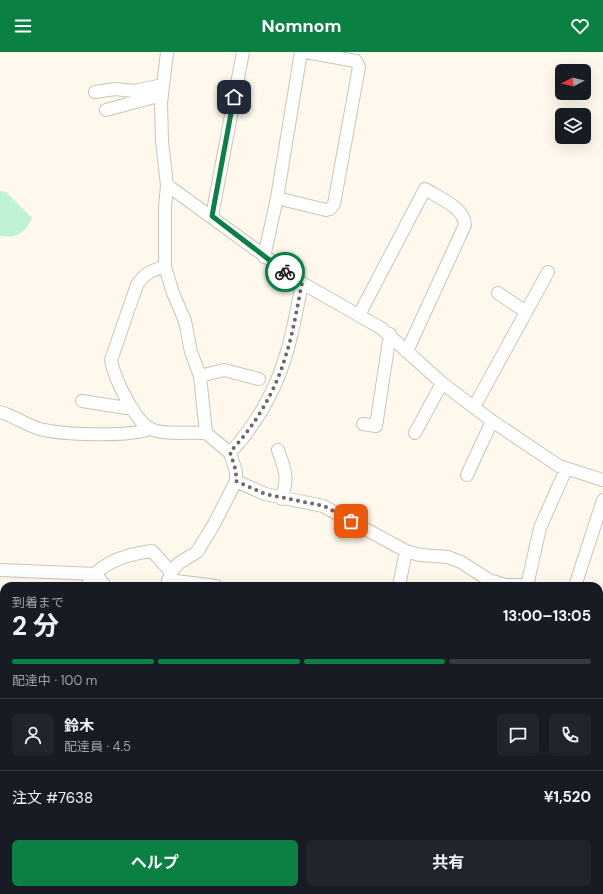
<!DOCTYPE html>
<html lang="ja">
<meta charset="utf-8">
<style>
:root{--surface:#171b24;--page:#20242c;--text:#f1f3f6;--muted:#9ea1a6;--line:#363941;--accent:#0b8043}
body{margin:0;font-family:"DM Sans","Noto Sans JP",sans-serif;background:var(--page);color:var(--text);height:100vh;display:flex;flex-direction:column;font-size:15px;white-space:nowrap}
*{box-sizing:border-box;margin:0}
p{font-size:13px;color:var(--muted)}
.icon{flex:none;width:22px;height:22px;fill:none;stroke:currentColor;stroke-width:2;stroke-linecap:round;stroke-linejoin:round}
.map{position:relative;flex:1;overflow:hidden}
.panel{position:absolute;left:0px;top:530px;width:603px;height:312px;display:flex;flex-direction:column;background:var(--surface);border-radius:12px 12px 0 0;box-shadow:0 4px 16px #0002}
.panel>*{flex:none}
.needle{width:26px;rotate:263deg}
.controls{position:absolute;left:555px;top:12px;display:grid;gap:8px}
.controls a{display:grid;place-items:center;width:36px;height:36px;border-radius:6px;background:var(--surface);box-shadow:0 4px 16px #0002;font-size:20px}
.pin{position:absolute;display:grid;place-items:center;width:34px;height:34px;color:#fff;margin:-17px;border-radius:8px;box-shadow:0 2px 6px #0006}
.courier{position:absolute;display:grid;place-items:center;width:40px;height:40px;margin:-20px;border:3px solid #0b8043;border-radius:50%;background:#fff;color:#222;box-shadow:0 1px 5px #0007}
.summary em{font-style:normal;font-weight:700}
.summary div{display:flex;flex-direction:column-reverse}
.summary{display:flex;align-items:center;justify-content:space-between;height:68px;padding:0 12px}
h1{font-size:26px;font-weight:700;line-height:30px}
.bar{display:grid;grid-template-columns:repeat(4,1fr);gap:6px 4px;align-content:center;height:48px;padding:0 12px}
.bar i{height:5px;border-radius:3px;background:var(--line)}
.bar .on{background:var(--accent)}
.bar p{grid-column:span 4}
.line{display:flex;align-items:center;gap:10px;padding:0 12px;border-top:1px solid var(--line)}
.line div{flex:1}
.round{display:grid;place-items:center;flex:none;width:42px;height:42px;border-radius:6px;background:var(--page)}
.cta{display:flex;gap:8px;margin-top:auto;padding:8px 12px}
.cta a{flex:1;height:46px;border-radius:6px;background:var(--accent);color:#fff;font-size:16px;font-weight:700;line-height:46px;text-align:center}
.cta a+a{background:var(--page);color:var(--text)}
header{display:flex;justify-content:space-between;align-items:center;height:52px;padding:0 12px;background:var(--accent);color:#fff;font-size:18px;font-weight:700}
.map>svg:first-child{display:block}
</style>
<header><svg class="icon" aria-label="menu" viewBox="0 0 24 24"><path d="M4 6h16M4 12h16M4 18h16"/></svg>Nomnom<svg class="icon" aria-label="heart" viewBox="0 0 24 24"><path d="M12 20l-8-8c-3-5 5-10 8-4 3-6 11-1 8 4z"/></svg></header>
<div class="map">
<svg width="603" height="842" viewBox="0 0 603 842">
<rect width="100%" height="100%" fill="#fef9ec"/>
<!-- green -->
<path fill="#c0f3d3" d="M0 139 6 140 32 166C25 181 17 187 0 184Z"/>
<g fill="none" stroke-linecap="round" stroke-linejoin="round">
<!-- stream -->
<path stroke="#6ac0cf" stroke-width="4.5" d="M431 838 432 842"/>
<!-- street casing -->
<g stroke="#cac5ba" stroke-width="14">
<path id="street" d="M167 0 161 51 162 89 167 133 165 155V215L173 241 185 269 191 300 200 324 206 381 230 401 236 419V429L213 474 197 500 179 511 171 520 167 534
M95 40 115 37 134 39 163 33
M106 58 162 43
M167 133 302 231 381 276 442 331 492 369 559 414 603 428
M277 146 326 158 330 157 334 152 359 15 356 9 305 0
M212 164 243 0
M264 205 277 146 301 0
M165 215C151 218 145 221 137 233L111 308C114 325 134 369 151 377 163 383 191 380 206 381
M498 241 526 260
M359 263 425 137C439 146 464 155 465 173L407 299
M200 324 224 318 259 327
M82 349 133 357
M474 355 548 220
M0 360C14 364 26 373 40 377 63 383 129 385 150 377
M363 372 376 374 390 282
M415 381 442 331
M278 398C286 420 288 424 282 447
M230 401C254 375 275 340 285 306 293 282 297 256 302 231
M467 423 492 369
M236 429 265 442 323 454 406 499 420 503 448 505 461 510 489 528 505 533H527
M0 518 96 522 105 534
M168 528 216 534
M87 534C98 510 128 502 152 499L171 520
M399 534 406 499
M527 534 540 476 566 417
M575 534 603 448
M599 633 603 634
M599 712 603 700
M599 803H603
M299 838 304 842
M438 838 439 842
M130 842 135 838
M335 842 342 838
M484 842V838
M562 842V838"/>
</g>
<!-- street -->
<use href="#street" stroke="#fff" stroke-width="12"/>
</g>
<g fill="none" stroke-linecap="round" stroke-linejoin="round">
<!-- done -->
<path stroke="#6c6962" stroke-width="4" stroke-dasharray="0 7.2" d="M285 220 302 231C297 256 293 282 285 306 275 340 254 375 230 400L236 419V429L265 442 324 454 351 469"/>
<!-- route -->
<path stroke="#0b8043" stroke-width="5" d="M234 45 212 164 285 220"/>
</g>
</svg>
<div class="controls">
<a><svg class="needle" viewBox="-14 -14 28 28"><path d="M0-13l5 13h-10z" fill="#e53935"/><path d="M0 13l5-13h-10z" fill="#9ea1a6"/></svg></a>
<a><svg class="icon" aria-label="layers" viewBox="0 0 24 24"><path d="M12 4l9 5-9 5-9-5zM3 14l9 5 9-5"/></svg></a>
</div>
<div class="pin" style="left:351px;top:469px;background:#ea580c"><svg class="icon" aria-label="bag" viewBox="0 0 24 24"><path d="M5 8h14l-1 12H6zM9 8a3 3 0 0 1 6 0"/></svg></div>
<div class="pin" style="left:234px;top:45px;background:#1f2937"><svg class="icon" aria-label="home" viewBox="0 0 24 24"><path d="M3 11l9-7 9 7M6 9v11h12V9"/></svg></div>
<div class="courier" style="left:285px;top:220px"><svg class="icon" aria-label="bike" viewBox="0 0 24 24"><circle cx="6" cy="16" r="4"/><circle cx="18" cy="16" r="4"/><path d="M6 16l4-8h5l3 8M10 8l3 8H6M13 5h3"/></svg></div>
<section class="panel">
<div class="summary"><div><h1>2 分</h1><p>到着まで</p></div><em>13:00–13:05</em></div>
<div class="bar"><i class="on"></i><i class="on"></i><i class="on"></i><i></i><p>配達中 · 100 m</p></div>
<div class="line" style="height:72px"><a class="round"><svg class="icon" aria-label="person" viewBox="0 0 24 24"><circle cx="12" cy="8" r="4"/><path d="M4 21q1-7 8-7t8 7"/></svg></a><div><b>鈴木</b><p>配達員 · 4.5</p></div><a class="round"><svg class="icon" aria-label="chat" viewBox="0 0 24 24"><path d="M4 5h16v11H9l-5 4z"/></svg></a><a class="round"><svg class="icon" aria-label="phone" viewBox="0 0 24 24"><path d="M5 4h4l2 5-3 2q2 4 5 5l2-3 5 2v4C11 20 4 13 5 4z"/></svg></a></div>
<div class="line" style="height:52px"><div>注文 #7638</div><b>¥1,520</b></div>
<div class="cta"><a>ヘルプ</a><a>共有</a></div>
</section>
</div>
